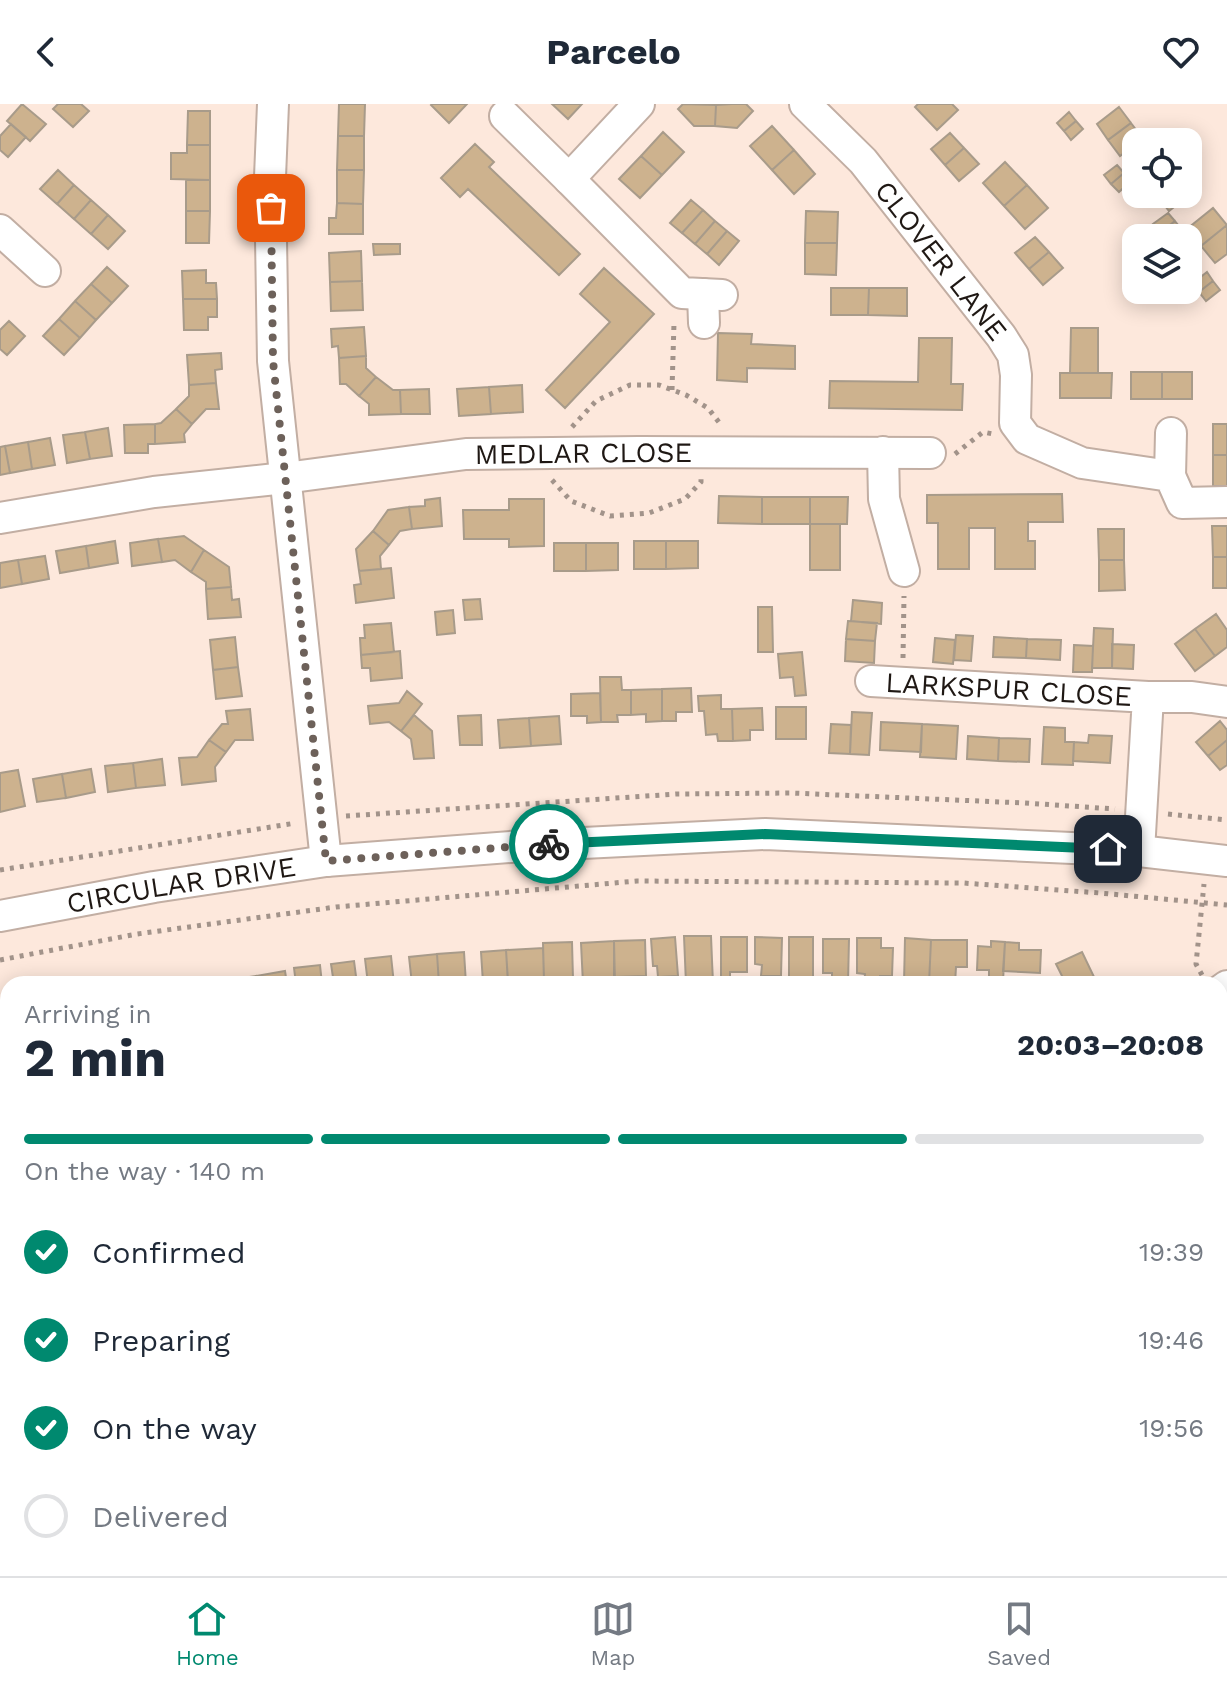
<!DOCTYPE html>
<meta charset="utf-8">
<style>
:root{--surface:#fff;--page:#f6f6f7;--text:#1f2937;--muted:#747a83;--line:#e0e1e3;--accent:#00896f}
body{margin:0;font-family:"Work Sans",sans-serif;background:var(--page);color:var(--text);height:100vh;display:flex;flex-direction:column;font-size:30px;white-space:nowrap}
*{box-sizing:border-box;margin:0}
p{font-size:26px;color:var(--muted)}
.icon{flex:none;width:44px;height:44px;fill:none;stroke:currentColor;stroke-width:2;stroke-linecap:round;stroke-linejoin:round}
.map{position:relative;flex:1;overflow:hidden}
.side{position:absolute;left:0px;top:872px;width:1228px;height:600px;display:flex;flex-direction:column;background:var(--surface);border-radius:24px 24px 0 0;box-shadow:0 4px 20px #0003}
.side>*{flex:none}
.controls{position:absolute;left:1122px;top:24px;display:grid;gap:16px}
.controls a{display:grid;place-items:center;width:80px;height:80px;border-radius:16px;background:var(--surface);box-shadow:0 4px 20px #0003;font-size:40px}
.pin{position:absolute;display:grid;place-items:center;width:68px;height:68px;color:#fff;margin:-34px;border-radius:16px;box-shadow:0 4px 12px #0006}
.courier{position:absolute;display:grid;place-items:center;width:80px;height:80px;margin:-40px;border:6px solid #00896f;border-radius:50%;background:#fff;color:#222;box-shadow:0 2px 10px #0007}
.summary em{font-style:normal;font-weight:700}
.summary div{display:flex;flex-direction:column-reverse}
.summary{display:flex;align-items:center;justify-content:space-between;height:136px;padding:0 24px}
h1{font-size:52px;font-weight:700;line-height:60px}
.bar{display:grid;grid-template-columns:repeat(4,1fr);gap:12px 8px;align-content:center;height:96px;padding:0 24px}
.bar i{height:10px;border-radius:6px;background:var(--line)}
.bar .active{background:var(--accent)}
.bar p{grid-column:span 4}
ol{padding:0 24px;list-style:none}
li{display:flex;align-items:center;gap:24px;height:88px}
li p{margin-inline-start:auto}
li .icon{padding:8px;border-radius:50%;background:var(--accent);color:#fff;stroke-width:4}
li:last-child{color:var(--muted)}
li i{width:44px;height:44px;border:4px solid var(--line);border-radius:50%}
header{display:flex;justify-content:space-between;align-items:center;height:104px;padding:0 24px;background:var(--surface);font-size:36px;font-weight:700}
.dock{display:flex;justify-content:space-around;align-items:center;height:112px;border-top:2px solid var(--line);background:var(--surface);font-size:22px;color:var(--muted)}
.dock a{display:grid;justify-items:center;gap:4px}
.dock .active{color:var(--accent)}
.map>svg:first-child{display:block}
</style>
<header><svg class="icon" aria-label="back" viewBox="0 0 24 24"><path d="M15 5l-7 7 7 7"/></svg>Parcelo<svg class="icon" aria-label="heart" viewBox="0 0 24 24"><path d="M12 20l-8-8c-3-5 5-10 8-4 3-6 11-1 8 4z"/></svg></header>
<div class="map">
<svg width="1227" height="1472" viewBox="0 0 1227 1472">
<rect width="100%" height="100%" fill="#fde8dc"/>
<!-- building -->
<path fill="#cdb28e" stroke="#a89b8a" stroke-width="2" d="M22 0 46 20 30 37 7 17Z
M58 0H81L89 7 73 23 53 5Z
M339 0H365L364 32H338Z
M432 0H467L449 19 431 1Z
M552 0H582L568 15Z
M683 0 716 1 715 22H694L678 5Z
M732 0H746L753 7 737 24 715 22 716 1Z
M918 0H952L958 6 937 26 915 3Z
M1119 3 1131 19 1108 36 1097 20Z
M188 7H210V41H187Z
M1069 8 1076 17 1064 27 1057 19Z
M1076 17 1083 25 1071 36 1064 27Z
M1131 19 1143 35 1136 38V40L1120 52 1108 36Z
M11 20 26 33 8 53 0 46V32Z
M772 22 794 46 772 66 750 42Z
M663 28 684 48 662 71 641 52Z
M950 29 964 44 945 61 931 45Z
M338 32H364V66H337Z
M475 40 494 58 489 63 580 150 559 171 468 85 460 93 441 74Z
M187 41H210V76L171 75V49H187Z
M964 44 979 60 959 77 945 61Z
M794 46 815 70 794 90 772 66Z
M641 52 662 71 640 94 619 75Z
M1005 58 1027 81 1004 102 983 79Z
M1117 61 1124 69 1111 80 1104 71Z
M58 66 74 81 57 100 40 85Z
M337 66H364L363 100 337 99Z
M1124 69 1131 77 1119 88 1111 80Z
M186 76H210V107H186Z
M1188 77 1195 86 1169 107 1156 90H1188Z
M74 81 91 96 74 115 57 100Z
M1027 81 1048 104 1025 125 1004 102Z
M91 96 108 111 91 130 74 115Z
M691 96 703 106 682 129 670 119Z
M337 99 363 100V130H329V114H336Z
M1213 104 1227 121 1201 142 1187 125Z
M703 106 715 117 695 140 682 129Z
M186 107H210L209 139H186Z
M806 107 838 108 837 139H805Z
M1168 109 1175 117 1160 129 1153 120Z
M108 111 125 127 108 145 91 130Z
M715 117 727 127 707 150 695 140Z
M1175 117 1182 126 1172 134H1165L1160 129Z
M1227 121V150L1215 159 1201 142Z
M727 127 739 137 719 161 707 150Z
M1035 133 1049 148 1029 165 1015 149Z
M805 139H837L836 171 805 170Z
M373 140H400V150L374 151Z
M361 147 362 177 330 178 329 149Z
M1049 148 1063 164 1043 181 1029 165Z
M107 163 128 182 112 199 91 180Z
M604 164 654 210 565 304 546 286 610 218 580 190Z
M206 166V179H216L217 195H183L182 167Z
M1207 168 1213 177 1199 188 1192 180Z
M362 177 363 206 331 207 330 178Z
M1213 177 1220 186 1206 197 1199 188Z
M91 180 112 199 96 216 75 197Z
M831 184H869L868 211H831Z
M869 184H907V212L868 211Z
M183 195H217V213H208V226H184Z
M75 197 96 216 80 234 59 215Z
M59 215 80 234 64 251 43 232Z
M9 217 25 232 7 251 0 245V226Z
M364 223 366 252 339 254 338 242 332 243 331 225Z
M1071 224H1098V269H1070Z
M718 229 752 230 751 240 795 242V265L747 264V278L717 276Z
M919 234H952L951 280H963L962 306 829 304 830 277 918 278Z
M221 249 222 265 215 266 216 279 189 281 187 251Z
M366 252V264L376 273 359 292 346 280H340L339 254Z
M1131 268H1162V295H1131Z
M1162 268H1192V295H1162Z
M1060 269H1112L1111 294H1060Z
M376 273 393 286H400L401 310 369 311V300L359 292Z
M216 279 219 305H206L192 320 176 305 189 292V281Z
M522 281 523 308 491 310 489 283Z
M489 283 491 310 459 312 457 285Z
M429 285 430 310H401L400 286Z
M176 305 192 320 184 330 185 338 155 340V320L161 319Z
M155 320V340H148V349H125L124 321Z
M1213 320H1227V351H1213Z
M108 324 112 352 90 355 85 328Z
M85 328 90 355 67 359 63 331Z
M50 334 55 361 32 365 28 338Z
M28 338 32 365 10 369 5 342Z
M5 342 10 369 0 371V343Z
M1213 351H1227V382H1213Z
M1062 390 1063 418H1028V437H1035V465H995V424H969V465H938V419H927V391Z
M719 392 762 393V420L718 419Z
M762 393H810V420H762Z
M810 393H848L847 420H810Z
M440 394 442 422 412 425 409 403 425 402V396Z
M509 395H544V442L509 443V435H464L463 406H509Z
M409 403 412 425 400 427 389 441 373 427 388 406Z
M810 420H840V466H810Z
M1212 422H1227V453H1213Z
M1098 425H1124V456H1099Z
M373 427 389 441 380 452 381 465 359 467 356 445Z
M184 432 204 446 191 468 175 456 162 458 158 435Z
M158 435 162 458 132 462 130 439Z
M115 437 118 459 89 464 86 442Z
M634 437H666V465H634Z
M666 437H698V464L666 465Z
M554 439H586V467H554Z
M586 439H618V466L586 467Z
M86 442 89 464 60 469 56 447Z
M204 446 229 463 231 483 206 485V478L191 468Z
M45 452 49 475 22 480 18 456Z
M1213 453H1227V484H1213Z
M18 456 22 480 0 484V459Z
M1099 456H1124L1125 486 1099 487Z
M391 464 394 494 356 499 354 481 361 480 359 467Z
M231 483 232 496 239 495 241 513 208 515 206 485Z
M480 495 482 515 465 516 463 496Z
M853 496 882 499 881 520 851 517Z
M758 503H772L773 548H758Z
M453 506 455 529 437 531 435 508Z
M1216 510 1227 526V543L1215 552 1195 525Z
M848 517 877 519 875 537 846 535Z
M391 519 394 548 361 551 360 534H365L364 521Z
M1094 524 1113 525 1112 564H1092Z
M1195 525 1215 552 1195 567 1175 540Z
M956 531 973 532 971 557 954 556Z
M235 533 238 563 213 566 210 536Z
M994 533 1027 535 1026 554 993 553Z
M935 534 955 536 953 560 933 558Z
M846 535 875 537 874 559 845 557Z
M1027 535 1061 536 1060 556 1026 554Z
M1112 540 1134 541 1133 565 1112 564Z
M1074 541 1093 542 1092 568H1073Z
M400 547 402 574 371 577 370 564H362L361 551Z
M802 548 806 591 795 592 793 573 780 574 778 550Z
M238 563 242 592 216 595 213 566Z
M600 573H621L622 586H631V611H617L618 618H601Z
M691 584 692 608H676V617H662V585Z
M662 585V617L646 618V610L631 611V586Z
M407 587 422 600 401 627 389 618 370 620 368 602 399 599Z
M600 589 601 618 587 619V612H571V590Z
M721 591V605H732L733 637H718L717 630 706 631 704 607H699L698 592Z
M776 603H806V635H776Z
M762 604 763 626H750V636L733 637 732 605Z
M250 605 253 636H235L226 648 209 636 222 620H228L226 607Z
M852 608 872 609 869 651 850 650Z
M414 611 432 627 434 654 414 655 411 635 401 627Z
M481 611 482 641H460L458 612Z
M559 612 561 640 531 642 529 614Z
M529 614 531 642 500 644 498 616Z
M1220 617 1227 626V636L1208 652 1196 638Z
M881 618 922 620 921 648 880 646Z
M831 620 851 621 850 650 829 649Z
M922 620 958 622 956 655 920 653Z
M1044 623 1065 624V638H1074L1073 661 1042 660Z
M1089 631 1112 632 1110 659 1073 657 1074 638 1088 639Z
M968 632 999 634 998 657 967 655Z
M999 634 1030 635 1029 658 998 657Z
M209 636 226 648 215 663 216 677 182 681 179 654 197 653Z
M1227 636V661L1220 666 1208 652Z
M162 655 165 681 136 684 133 659Z
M133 659 136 684 108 688 105 662Z
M91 665 95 688 66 694 62 670Z
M18 666 25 702 0 708V669Z
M62 670 66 694 37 698 33 675Z
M684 832H711L713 880H686Z
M675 833 678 872 658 873 657 862H653L651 835Z
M721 833H747V868H730V879H721Z
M755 833 782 834 781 872H761L762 861 755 860Z
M789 833H813V880H789Z
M857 834H881V844H893L892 872H880V880H864L865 870 857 869Z
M905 834 931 836 929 880 904 879Z
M823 835H849L848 880H832V869H823Z
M645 836 646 872 614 873V837Z
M931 836H967V863H956L955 880H929Z
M614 837 615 880H583L581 839Z
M991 837 1005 838 1003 878H989V866H977L978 842 991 843Z
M572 838 573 875 544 876 543 839Z
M1005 838 1019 839V846H1041L1040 869 1003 867Z
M543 844 544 876 532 877V880H508L506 846Z
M506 846 508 877 483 879 481 848Z
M464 848 466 880H439L437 850Z
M1082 848 1095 875 1084 880H1066L1056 860Z
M437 850 439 880H412L409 853Z
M391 852 394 880H368L365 855Z
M354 857 357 880H334L331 860Z
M320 861 322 880H296L294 864Z
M285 867 287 880H257L256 872Z
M256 872 257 880H221V877Z
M5 915 8 939 0 941V916Z
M1220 1193 1227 1197V1234L1222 1239 1220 1238Z
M1 1242 8 1246V1280L0 1275Z
M1220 1450 1227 1456V1472L1188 1471 1194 1464H1220Z
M285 1464H313L307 1472H279Z
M492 1464H535L537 1465 532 1472H492L488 1470Z
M832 1464H868L878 1472H833L829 1468Z"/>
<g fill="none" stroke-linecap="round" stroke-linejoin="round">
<!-- minor casing -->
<g stroke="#c2aea3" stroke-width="34">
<g id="minor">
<path d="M273 0 270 73 273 257 326 757"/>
<path d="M639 0 569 75 682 189 722 191"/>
<path id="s1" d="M805 0 863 57 1001 232 1013 251 1016 271 1015 319 1027 335 1082 359 1170 372 1182 399 1227 398"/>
<path d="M505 12 569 75"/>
<path d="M0 126 45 167"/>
<path d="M703 190 704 219"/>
<path d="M883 348 884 395 904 467"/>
<path d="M1170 372 1171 329"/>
<path id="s2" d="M0 414 154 388 285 374 466 350 639 348 930 349"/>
<path id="s3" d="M871 577 1148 593 1139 747"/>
<path d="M1148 593H1192L1227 598"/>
<path id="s4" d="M0 812 154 783 326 757 523 742 765 730 1139 747 1227 757"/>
<path d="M1220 887 1227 882"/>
<path d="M1220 1004 1227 1013"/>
<path d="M16 1464 38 1472"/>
<path d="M633 1464 645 1472"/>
<path d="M1048 1464 1054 1472"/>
<path d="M722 1472 727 1464"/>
</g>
</g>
<!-- path -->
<path stroke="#a2938a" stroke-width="5" stroke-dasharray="4 6" stroke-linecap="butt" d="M672 286 674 219
M572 323 596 297 630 281H659L686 291 708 304 721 321
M955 350 983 328 993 330
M552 376 571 397 610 412 649 409 685 395 701 378V375
M903 554 904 492
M1168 710 1227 716
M346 712 677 690 791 689 1025 699 1115 705
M0 766 296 719
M0 856 137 830 336 803 637 777 963 779 1100 789 1227 801
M1202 871 1196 860 1204 780"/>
<!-- minor -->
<use href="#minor" stroke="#fff" stroke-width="30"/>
</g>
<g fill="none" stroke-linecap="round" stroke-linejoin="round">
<!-- done -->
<path stroke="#6d615a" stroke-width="8" stroke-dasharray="0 14.4" d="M271 104 273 257 326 757 549 740"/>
<!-- route -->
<path stroke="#00896f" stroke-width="10" d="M549 740 765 730 1108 745"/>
</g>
<g text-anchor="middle" stroke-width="6" stroke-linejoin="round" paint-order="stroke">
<!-- street labels -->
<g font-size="28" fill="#1f1814" stroke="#fdf9f7">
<text dy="10" stroke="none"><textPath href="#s1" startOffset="208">CLOVER LANE</textPath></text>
<text dy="10" stroke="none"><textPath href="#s2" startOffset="588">MEDLAR CLOSE</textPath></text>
<text dy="10" stroke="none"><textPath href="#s3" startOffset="138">LARKSPUR CLOSE</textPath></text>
<text dy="10" stroke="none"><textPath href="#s4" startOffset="184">CIRCULAR DRIVE</textPath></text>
</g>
</g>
</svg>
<div class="controls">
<a><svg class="icon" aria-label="locate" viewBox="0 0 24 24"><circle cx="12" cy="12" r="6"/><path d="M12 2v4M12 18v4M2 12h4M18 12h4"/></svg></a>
<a><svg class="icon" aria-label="layers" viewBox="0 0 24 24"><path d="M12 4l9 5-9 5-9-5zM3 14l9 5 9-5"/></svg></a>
</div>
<div class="pin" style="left:271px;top:104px;background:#ea580c"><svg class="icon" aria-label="bag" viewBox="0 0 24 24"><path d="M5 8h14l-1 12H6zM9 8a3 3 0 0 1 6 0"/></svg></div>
<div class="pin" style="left:1108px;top:745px;background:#1f2937"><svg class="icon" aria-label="home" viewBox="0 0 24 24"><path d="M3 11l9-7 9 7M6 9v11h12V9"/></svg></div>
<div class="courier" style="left:549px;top:740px"><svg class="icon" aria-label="bike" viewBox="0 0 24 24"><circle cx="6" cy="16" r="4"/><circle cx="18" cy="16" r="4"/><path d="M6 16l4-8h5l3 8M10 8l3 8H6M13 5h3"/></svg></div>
<section class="side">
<div class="summary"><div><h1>2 min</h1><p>Arriving in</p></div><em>20:03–20:08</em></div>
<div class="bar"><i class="active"></i><i class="active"></i><i class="active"></i><i></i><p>On the way · 140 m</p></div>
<ol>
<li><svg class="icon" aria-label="check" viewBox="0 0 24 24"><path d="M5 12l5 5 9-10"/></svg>Confirmed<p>19:39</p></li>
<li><svg class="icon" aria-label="check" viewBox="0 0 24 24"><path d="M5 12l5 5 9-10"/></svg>Preparing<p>19:46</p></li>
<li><svg class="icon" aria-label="check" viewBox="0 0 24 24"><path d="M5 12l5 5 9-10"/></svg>On the way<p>19:56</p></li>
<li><i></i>Delivered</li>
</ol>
</section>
</div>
<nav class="dock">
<a class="active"><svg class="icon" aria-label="home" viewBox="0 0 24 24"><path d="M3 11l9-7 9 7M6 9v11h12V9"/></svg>Home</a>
<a><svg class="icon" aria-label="map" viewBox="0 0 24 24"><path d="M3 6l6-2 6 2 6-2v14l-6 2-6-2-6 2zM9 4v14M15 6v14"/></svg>Map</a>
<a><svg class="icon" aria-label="saved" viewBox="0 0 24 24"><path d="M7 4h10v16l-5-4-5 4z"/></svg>Saved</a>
</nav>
